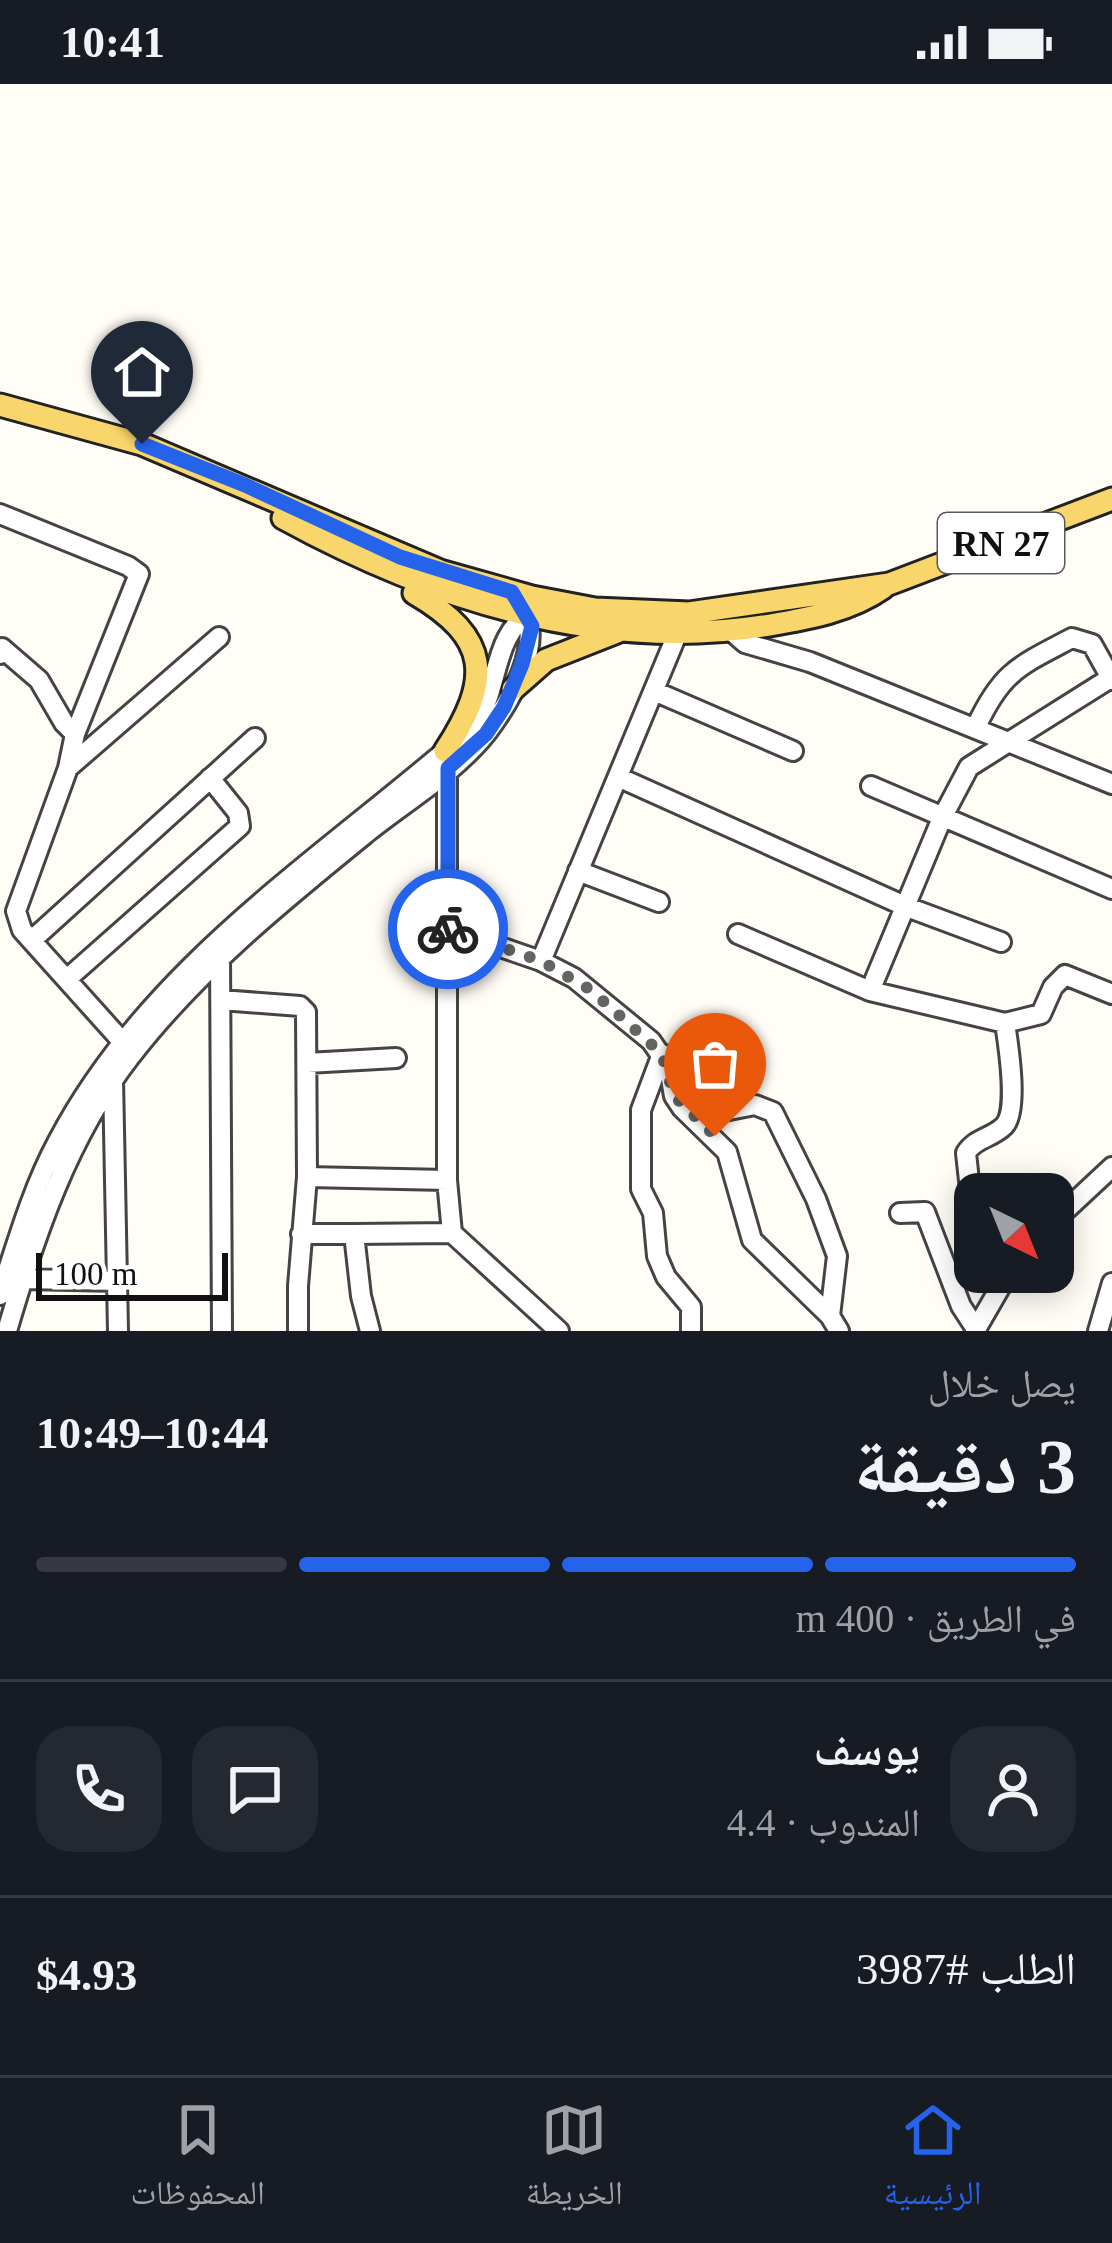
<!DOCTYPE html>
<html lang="ar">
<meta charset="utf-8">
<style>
:root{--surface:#171b24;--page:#242831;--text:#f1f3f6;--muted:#9ea1a6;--line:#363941;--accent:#2563eb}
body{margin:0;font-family:"Times New Roman","Noto Naskh Arabic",serif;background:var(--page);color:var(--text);direction:rtl;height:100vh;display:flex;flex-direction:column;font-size:45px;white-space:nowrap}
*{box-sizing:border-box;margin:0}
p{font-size:39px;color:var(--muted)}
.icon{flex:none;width:66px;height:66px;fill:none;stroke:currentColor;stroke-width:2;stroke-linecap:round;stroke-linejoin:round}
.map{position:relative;height:1247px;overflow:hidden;direction:ltr}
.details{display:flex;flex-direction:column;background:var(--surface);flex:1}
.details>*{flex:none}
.needle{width:78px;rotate:137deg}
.controls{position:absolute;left:954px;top:1089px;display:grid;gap:24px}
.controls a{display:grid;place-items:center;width:120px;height:120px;border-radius:24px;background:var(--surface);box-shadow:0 6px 30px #0003;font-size:60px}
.scale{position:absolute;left:36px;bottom:30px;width:192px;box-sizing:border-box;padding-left:12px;border:6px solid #111;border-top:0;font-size:33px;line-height:42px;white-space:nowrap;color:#111;-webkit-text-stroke:9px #fff;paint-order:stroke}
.pin{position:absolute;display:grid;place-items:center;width:102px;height:102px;color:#fff;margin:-123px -51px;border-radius:50% 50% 50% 0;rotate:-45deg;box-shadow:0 0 12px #0007}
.pin .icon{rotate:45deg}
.courier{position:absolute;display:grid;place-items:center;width:120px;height:120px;margin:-60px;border:9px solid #2563eb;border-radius:50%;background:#fff;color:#222;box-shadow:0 3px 15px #0007}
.headline em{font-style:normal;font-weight:700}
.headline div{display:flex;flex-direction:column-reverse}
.headline{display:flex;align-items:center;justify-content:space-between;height:204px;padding:0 36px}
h1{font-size:78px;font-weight:700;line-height:90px}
.bar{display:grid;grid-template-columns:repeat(4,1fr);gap:18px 12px;align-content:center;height:144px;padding:0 36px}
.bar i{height:15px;border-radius:9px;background:var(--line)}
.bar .on{background:var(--accent)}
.bar p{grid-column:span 4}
.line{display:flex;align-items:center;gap:30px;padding:0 36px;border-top:3px solid var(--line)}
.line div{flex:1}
.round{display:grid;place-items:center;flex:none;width:126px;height:126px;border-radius:36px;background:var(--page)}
.status{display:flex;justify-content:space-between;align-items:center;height:84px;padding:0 60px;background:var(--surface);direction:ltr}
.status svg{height:33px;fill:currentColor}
.tabs{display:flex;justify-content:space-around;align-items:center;height:168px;border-top:3px solid var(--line);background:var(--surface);font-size:33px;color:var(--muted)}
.tabs a{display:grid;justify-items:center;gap:6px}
.tabs .on{color:var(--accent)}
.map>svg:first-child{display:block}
</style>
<div class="status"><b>10:41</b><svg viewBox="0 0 49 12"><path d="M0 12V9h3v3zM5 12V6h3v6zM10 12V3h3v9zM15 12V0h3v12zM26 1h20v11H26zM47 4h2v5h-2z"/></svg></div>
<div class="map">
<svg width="1112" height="1247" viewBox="0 0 1112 1247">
<rect width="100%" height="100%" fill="#fffdf5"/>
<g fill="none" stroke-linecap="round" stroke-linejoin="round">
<!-- minor casing -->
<g stroke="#444" stroke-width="24">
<path id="minor" d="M0 430 128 482 139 490 75 650 68 684 16 827 22 846 128 964
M730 546 745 559 810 578 1112 700
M0 570 2 564 39 596 64 639 75 650
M654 607 793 667
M976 643C1002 587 1019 582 1072 554L1092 560 1112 596
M447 677V1096L452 1149 559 1247
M68 684 219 553
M618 693 907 823 1001 858
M871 702 1112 805
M578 787 659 818
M448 845 541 877 574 894 651 957 669 983 674 1012 682 1024 727 1068 752 1156 830 1232 839 1247
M738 850 870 907 1005 939 1041 930 1053 903 1065 891 1112 910
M32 856 255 654
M220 869 222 1247
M541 877 678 548
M67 895 240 742 238 729 210 694
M870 907 942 734 969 683 1112 593
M221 916 300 922 306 928 307 1093 298 1202V1247
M662 970 641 1026V1105L653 1129 657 1172 666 1193 691 1223V1247
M307 979 396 974
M113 995 118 1247
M693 1033 755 1021 773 1028 816 1115 837 1172 830 1232
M307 1093 447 1096
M975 1112 970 1106 966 1069C975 1054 992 1054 1004 1042 1019 1027 1008 959 1005 939
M900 1129 925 1128 961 1222 976 1245
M1053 1138 1112 1083
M301 1150H354
M24 1195 118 1197
M0 1211C17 1159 32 1105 58 1057 151 880 325 773 471 645 503 605 488 554 534 525
M7 1247C35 1151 68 1053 130 973 197 886 284 816 369 747 408 716 458 686 488 647 511 616 545 558 522 523
M370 1247 361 1212 354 1150 452 1149
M975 1247 1009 1188
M1098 1247 1112 1199"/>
</g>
<!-- major casing -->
<g stroke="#222" stroke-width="27">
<path id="major" d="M0 321 142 360 440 487 532 513 595 525 689 529 889 500 1112 415
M283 434C431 515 600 569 770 541 810 534 850 527 883 504
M414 509C491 554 492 595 445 667
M513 605 546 576 617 548"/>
</g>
<!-- minor -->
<use href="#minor" stroke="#fff" stroke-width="18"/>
<!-- major -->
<use href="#major" stroke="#f9d66b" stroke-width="21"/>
</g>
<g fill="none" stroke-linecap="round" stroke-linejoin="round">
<!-- done -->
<path stroke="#646461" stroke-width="12" stroke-dasharray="0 21.6" d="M448 845 541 877 591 906 662 970 674 1012 715 1052"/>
<!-- route -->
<path stroke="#2563eb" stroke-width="15" d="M142 360 245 401 400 473 512 508 532 542 522 580 504 623 486 650 448 684V845"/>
</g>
<g text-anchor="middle" stroke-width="12" stroke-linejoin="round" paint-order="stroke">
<!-- shield labels -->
<rect fill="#fff" stroke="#585858" stroke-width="3" x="938" y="429" width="126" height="60" rx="9"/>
<g font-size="36" font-weight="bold" fill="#111">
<text x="1001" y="472">RN 27</text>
</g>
</g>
</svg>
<div class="controls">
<a><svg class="needle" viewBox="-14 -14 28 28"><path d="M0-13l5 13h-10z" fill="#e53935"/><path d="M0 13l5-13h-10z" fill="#9ea1a6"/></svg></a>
</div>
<div class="scale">100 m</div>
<div class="pin" style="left:715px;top:1052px;background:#ea580c"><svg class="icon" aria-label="bag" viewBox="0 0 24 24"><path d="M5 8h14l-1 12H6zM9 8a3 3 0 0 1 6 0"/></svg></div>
<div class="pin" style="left:142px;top:360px;background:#1f2937"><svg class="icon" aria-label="home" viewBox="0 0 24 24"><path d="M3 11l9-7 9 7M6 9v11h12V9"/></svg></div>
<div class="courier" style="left:448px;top:845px"><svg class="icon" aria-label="bike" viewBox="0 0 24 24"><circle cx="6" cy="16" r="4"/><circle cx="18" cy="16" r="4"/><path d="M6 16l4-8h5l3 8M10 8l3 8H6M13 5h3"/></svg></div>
</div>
<section class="details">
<div class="headline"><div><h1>3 دقيقة</h1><p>يصل خلال</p></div><em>10:44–10:49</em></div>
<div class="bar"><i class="on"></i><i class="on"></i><i class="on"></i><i></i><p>في الطريق · 400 m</p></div>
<div class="line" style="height:216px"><a class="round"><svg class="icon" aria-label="person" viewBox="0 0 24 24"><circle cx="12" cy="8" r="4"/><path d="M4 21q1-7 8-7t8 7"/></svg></a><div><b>يوسف</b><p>المندوب · 4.4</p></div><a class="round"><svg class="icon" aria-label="chat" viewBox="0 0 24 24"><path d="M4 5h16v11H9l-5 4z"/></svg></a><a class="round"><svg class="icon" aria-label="phone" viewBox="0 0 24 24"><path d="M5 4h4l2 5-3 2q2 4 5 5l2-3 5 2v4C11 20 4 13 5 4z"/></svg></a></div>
<div class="line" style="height:156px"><div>الطلب #3987</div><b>$4.93</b></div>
</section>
<nav class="tabs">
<a class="on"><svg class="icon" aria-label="home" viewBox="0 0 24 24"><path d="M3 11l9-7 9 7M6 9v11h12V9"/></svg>الرئيسية</a>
<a><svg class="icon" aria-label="map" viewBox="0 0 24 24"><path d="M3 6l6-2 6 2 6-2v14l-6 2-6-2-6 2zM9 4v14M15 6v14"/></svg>الخريطة</a>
<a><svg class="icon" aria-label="saved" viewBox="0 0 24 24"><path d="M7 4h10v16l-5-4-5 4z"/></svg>المحفوظات</a>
</nav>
